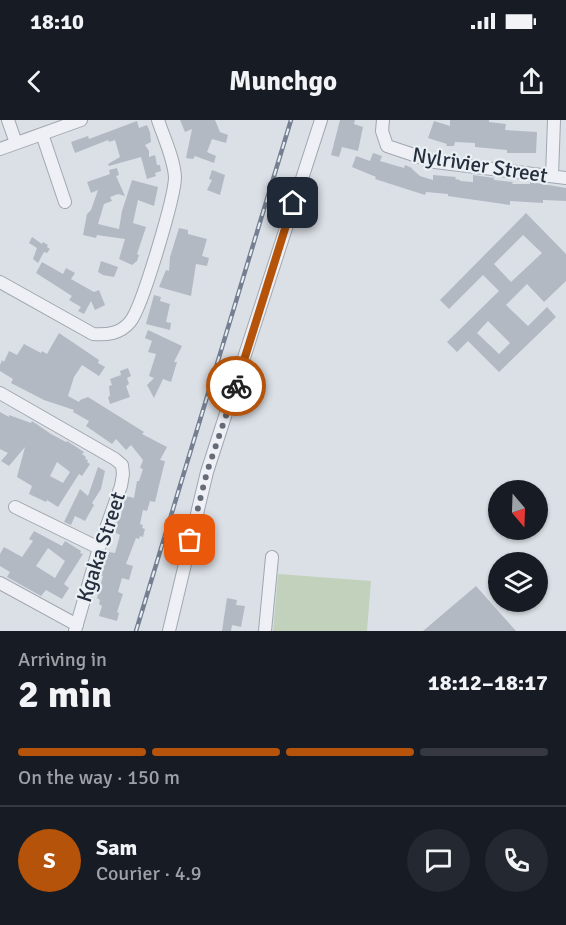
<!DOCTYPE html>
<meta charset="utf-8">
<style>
:root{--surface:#171b24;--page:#242831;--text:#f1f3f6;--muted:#9ea1a6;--line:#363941;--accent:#b45309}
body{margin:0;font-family:Signika,sans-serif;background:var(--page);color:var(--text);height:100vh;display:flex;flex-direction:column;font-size:22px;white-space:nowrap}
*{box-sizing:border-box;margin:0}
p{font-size:20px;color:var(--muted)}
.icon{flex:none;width:33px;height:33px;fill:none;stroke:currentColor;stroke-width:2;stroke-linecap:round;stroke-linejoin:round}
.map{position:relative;height:511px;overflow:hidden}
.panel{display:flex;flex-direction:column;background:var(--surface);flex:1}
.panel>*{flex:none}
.needle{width:39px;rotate:161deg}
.tools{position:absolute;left:488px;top:360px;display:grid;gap:12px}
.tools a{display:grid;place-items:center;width:60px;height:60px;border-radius:50%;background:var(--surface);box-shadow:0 2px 4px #0004;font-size:30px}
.pin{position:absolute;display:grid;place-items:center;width:51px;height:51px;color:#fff;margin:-26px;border-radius:12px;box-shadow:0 3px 9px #0006}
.courier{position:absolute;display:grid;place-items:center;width:60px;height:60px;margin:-30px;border:4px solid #b45309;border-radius:50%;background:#fff;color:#222;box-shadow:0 2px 8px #0007}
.overview em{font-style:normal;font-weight:700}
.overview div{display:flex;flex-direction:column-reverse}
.overview{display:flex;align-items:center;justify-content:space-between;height:102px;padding:0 18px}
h1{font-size:39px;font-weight:700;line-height:45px}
.bar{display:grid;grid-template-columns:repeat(4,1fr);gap:9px 6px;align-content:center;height:72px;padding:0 18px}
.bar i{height:8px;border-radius:4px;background:var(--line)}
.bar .current{background:var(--accent)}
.bar p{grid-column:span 4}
.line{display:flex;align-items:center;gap:15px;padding:0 18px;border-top:2px solid var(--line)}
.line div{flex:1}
.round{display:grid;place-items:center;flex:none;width:63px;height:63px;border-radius:32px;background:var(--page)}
.status{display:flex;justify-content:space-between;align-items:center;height:42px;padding:0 30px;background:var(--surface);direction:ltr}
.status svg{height:16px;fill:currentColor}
header{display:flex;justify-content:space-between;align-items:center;height:78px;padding:0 18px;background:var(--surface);font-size:27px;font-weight:700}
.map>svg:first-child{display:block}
</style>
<div class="status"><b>18:10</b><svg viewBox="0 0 49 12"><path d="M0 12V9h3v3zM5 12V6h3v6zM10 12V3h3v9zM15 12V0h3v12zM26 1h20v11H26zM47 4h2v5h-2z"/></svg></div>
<header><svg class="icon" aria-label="back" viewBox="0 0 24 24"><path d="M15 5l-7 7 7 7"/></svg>Munchgo<svg class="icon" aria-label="share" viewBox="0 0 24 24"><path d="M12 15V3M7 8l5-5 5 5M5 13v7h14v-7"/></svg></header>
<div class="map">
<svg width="566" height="511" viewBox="0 0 566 511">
<rect width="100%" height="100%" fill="#dbe0e6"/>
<!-- green -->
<path fill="#c1d1bc" d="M278 454 371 461 367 511H273Z"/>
<!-- building -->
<path fill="#b2b9c3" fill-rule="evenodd" d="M180 0H215L220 12 228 15 226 23 212 19 207 32 216 36 214 43 195 36 193 39 186 38 192 9 185 12Z
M340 0H355L354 4 363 7 358 31 342 27 339 37 331 35Z
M450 0H489V2L506 4 505 10 537 12 536 33H507V30L475 27V23L455 22 454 26H446L447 24 428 18 434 1 450 6Z
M137 1 139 8 147 5 150 12 151 22 145 25 149 31V37L155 35 157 45H160L161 51 155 53 156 56 147 59 141 37 109 46 108 44 120 37 115 20 109 22 108 20 75 33 71 22 88 16 89 19Z
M373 33 382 36 380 41 404 48 405 45 412 48V49L420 56 433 60V55L456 57 455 59 460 60V61L473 62V55L494 58V60L513 62 512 64H530V62L566 68V81L543 80V83L510 81V85L448 76V74L426 72 425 75 375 59 376 57 352 47 356 36 370 41Z
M117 48 119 55 116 56 125 76 118 74 110 77 112 81 104 84 98 104 119 109 122 91 132 60 158 67 154 86 138 80 133 103 146 107 137 134 139 135 137 141 132 145 119 139 125 119 97 115 96 118 83 115 87 94 91 90 98 70 91 73 87 62 110 54 109 50Z
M212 50 225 55 220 75 207 70 212 60 209 59Z
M526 93 566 134V161L544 182 527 164 506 185 528 206 547 187 556 197 499 252 468 221 457 232 447 222 499 171 483 155 449 189 440 180ZM523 115 542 133 511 162 494 144ZM488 201 510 223 499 234 477 213Z
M179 108 188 110V114L207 119 202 136 209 138 207 146 196 144 191 176 159 167 166 150 169 151 170 137Z
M32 117 42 124 43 122 48 125 47 127 50 129 47 133 44 132 38 143 33 139 37 128 29 123Z
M101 141 118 147 114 157 103 155 98 152Z
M42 142 63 154 66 148 75 153 71 159 94 172 99 170 105 185 95 190 91 181 84 194 78 191 81 187 69 180 72 176 36 153Z
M154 175 161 177 160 181 170 184 166 202 171 203 170 210 146 204Z
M148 210 182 226 174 242H177L171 262 163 259 154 278 147 265 154 258 149 256 156 234 148 232 152 221 145 218Z
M59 213 99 240 98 243 105 247 99 256 82 245 74 257 68 276 79 282 80 280 88 277 144 312 142 314 167 327 160 340 165 341 155 382 150 381 147 391 143 390 140 404 143 405 142 408 145 409 143 417 140 416 139 419 136 418 126 444 133 446 129 460 122 458 118 472 123 474 117 492 119 493 117 501 99 496 102 486 99 484 100 480 97 478 103 456 100 455 109 432 115 433 120 415 114 412 116 404 120 395H121L126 376 134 378 137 361H139L143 349 140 348 143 340 131 325 126 330 116 319 112 324 86 306 89 301 73 292 74 290 44 280 11 263 13 259 0 251V245L2 240 4 242 9 231 17 235 24 224 41 233 42 231 47 234Z
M128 248 131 256 127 258 129 264 126 266 130 277 110 284 108 277 110 276 109 266 112 265 110 259 121 255 120 251Z
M0 292 9 297V295L31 303 32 301 51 314 66 322 67 321 84 332 82 334 86 337 85 339 88 340 87 342 90 344 82 356 79 354 58 387 47 380 46 382 29 374 32 366 17 357 25 327 9 346 1 341 8 333 0 329ZM57 342 70 352 63 363 50 356Z
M98 347 105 351 101 369 92 383 94 385 85 401 75 396 71 405 64 402 80 369 88 376Z
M34 411 62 426 65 421 81 431 80 433 83 434 64 464 69 468 62 479 46 470 41 476 7 457 10 452 0 446V434L4 427 22 437 33 421 29 419ZM48 428 65 441 55 458 36 446Z
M476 466 516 511H423Z
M227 478 237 480 236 485 245 486 241 507 232 505 231 511H222Z"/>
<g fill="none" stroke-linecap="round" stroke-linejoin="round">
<!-- minor casing -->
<g stroke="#a1a7b0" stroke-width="14">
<path id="minor" d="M8 0 16 23
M383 0 382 11 387 26 435 42 566 58
M42 14 65 82
M0 29 81 0
M552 56 554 0
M0 162 93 214C107 215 120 214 130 202 142 188 175 76 175 57 174 39 164 18 158 0
M0 273 115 339 122 345 123 354 121 366 99 428 75 511
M15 387 99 428
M0 463 77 505
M169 511 207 352 321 0
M265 511 272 437"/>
</g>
<!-- minor -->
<use href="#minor" stroke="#eef0f5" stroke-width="12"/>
<!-- rail casing -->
<g stroke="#747f91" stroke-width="4.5">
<path id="rail" d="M136 511 291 0"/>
</g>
<!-- rail -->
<use href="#rail" stroke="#eaeff4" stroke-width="2" stroke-dasharray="7" stroke-linecap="butt"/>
</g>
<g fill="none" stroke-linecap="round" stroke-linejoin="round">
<!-- done -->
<path stroke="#656c78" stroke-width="6" stroke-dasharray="0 10.8" d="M190 420 207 352 236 266"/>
<!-- route -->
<path stroke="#b45309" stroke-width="8" d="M236 266 293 83"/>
</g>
<g text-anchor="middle" stroke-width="4.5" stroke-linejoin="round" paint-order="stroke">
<!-- street labels -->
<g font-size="21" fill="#252e3d" stroke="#eaeff4">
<text transform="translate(480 45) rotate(9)" y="7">Nylrivier Street</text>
<text transform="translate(101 427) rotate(-72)" y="7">Kgaka Street</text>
</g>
</g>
</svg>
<div class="tools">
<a><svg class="needle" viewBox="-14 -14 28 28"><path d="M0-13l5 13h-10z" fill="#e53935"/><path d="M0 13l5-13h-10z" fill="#9ea1a6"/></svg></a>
<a><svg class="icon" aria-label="layers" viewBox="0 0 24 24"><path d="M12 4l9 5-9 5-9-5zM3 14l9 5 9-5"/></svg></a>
</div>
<div class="pin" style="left:190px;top:420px;background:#ea580c"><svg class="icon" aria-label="bag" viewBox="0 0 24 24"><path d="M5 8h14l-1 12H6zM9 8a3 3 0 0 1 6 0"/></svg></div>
<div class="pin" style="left:293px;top:83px;background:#1f2937"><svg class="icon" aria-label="home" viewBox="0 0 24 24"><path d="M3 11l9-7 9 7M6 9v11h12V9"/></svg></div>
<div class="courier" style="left:236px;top:266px"><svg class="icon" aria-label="bike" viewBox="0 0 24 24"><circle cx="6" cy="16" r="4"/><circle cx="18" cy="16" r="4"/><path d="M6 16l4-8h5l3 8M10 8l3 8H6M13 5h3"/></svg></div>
</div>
<section class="panel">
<div class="overview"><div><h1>2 min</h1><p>Arriving in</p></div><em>18:12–18:17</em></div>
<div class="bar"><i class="current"></i><i class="current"></i><i class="current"></i><i></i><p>On the way · 150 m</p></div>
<div class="line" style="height:108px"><b class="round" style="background:var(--accent);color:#fff">S</b><div><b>Sam</b><p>Courier · 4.9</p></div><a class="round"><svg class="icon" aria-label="chat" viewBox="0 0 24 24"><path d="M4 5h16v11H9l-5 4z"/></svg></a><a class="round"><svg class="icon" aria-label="phone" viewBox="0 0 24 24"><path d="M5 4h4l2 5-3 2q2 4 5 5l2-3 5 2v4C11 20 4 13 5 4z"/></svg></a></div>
</section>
